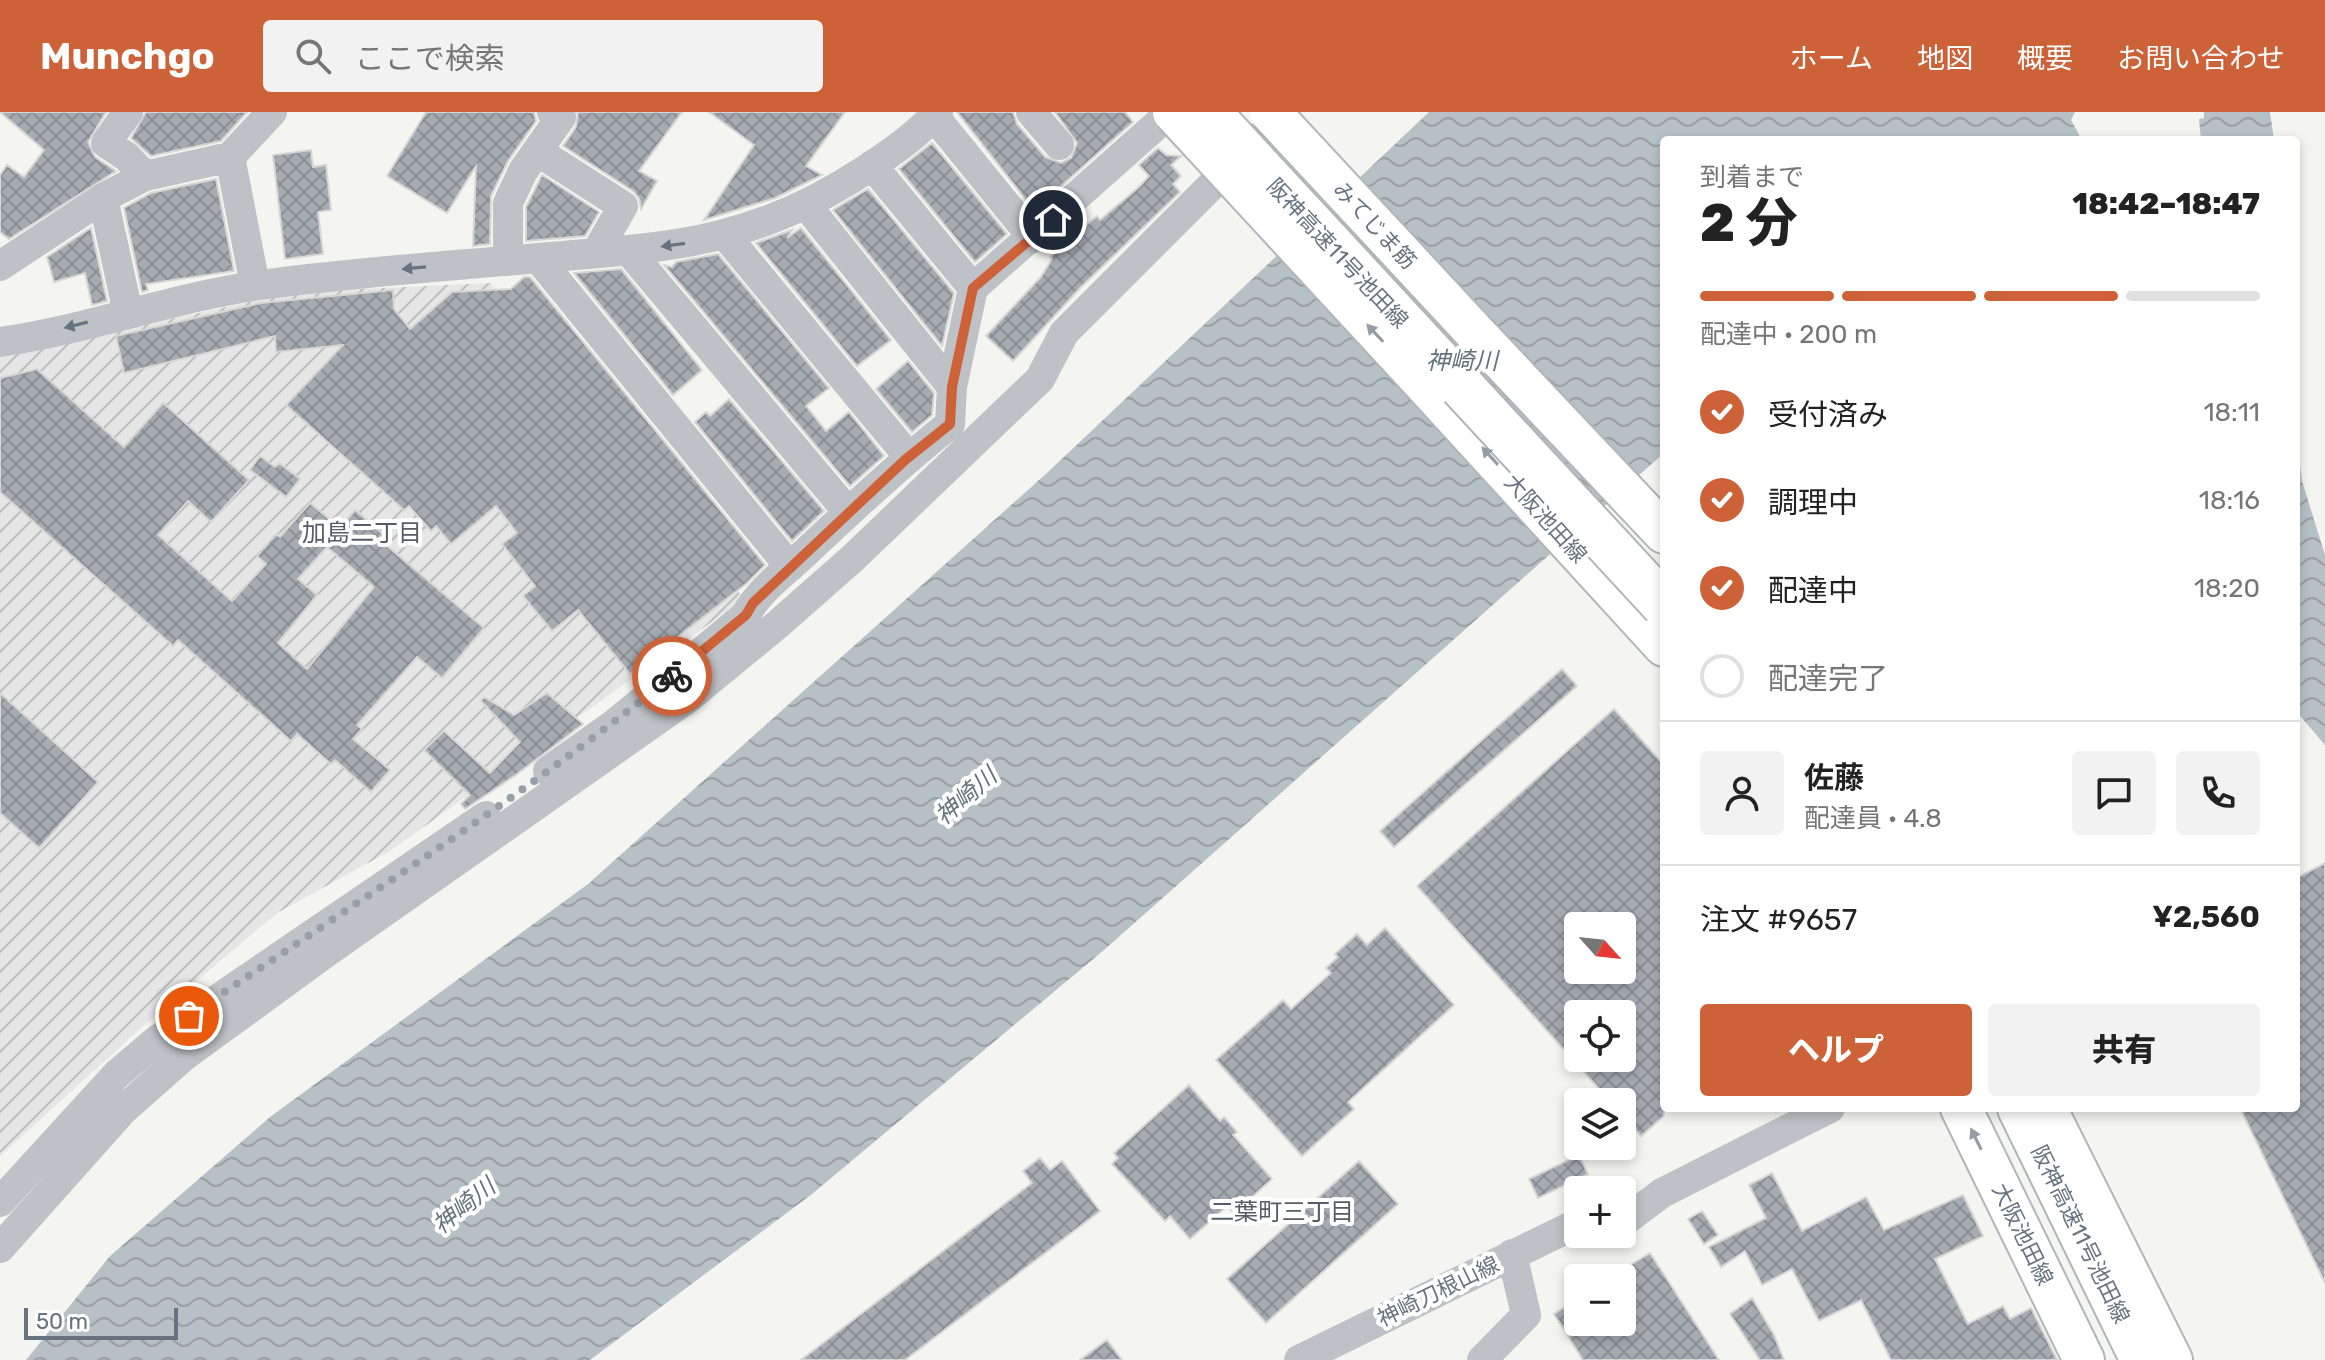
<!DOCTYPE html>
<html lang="ja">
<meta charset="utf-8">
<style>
:root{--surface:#fff;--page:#f2f2f2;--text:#222;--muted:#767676;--line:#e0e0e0;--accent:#cd6239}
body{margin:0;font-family:Rubik,"Noto Sans JP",sans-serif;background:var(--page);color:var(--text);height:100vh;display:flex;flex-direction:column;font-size:30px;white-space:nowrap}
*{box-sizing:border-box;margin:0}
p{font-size:26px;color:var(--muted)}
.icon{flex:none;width:44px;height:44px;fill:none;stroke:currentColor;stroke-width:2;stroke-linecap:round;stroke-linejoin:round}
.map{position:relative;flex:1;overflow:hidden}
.details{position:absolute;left:1660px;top:24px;width:640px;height:976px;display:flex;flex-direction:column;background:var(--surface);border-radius:8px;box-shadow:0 4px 12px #0003}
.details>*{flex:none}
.needle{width:52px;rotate:117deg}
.controls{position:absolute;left:1564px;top:800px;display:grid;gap:16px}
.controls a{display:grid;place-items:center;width:72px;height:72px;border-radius:8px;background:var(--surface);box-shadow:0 4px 12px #0003;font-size:40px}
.scale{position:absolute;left:24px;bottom:20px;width:154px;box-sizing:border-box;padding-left:8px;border:4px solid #67737f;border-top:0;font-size:22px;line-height:28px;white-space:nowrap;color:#67737f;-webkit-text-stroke:6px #fff;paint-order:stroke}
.pin{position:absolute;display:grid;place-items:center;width:68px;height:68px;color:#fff;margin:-34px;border:4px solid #fff;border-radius:50%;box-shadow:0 2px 8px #0007}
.courier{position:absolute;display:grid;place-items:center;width:80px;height:80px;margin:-40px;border:6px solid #cd6239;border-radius:50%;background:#fff;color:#222;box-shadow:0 2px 10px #0007}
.head em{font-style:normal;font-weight:800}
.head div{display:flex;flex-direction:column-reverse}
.head{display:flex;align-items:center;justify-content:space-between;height:136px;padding:0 40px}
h1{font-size:52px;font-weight:800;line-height:60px}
.bar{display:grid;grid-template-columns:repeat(4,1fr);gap:12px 8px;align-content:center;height:96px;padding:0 40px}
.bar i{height:10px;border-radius:6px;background:var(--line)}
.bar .active{background:var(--accent)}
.bar p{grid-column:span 4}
.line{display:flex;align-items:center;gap:20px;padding:0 40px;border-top:2px solid var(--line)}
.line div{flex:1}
.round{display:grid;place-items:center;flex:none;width:84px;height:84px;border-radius:8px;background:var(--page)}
ol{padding:0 40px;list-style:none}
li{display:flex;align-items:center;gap:24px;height:88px}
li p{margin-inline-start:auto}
li .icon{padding:8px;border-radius:50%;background:var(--accent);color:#fff;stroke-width:4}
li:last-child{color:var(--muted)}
li i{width:44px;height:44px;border:4px solid var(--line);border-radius:50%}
.button{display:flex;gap:16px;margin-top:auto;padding:16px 40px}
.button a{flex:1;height:92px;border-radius:8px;background:var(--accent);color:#fff;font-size:32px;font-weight:800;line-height:92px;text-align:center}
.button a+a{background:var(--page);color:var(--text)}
header{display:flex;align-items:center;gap:48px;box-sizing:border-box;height:112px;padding:0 40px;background:var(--accent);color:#fff}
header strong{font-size:38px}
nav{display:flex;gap:44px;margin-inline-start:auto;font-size:28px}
.search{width:560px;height:72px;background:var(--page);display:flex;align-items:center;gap:20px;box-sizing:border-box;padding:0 28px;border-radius:8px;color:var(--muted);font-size:30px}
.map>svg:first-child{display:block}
</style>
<header>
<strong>Munchgo</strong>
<div class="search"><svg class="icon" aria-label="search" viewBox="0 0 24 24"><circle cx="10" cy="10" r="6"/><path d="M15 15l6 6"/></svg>ここで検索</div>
<nav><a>ホーム</a><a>地図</a><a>概要</a><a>お問い合わせ</a></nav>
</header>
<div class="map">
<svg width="2325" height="1248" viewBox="0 0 2325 1248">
<defs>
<pattern id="industrial-furrows" width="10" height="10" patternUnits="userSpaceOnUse" patternTransform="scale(2)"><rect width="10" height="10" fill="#e5e6e5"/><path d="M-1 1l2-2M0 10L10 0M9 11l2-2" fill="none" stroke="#bdbfbf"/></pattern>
<pattern id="water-waves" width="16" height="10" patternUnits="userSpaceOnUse" patternTransform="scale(2)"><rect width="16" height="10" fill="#b7c0c5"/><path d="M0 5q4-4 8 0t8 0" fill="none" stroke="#99a0a5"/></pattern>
<pattern id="building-cross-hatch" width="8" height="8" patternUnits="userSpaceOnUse" patternTransform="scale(2)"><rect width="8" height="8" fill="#a5abb1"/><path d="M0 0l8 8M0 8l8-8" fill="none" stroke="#8a9095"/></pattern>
</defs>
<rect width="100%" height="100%" fill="#f4f5f1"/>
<!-- industrial -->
<path fill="url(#industrial-furrows)" d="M490 171 744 487 390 739 277 801 149 909 0 1044V244L295 180Z"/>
<!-- water -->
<path fill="url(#water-waves)" d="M1429 0H2075L2071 8 2082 28H1664V341L1104 838 812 1082 590 1248H26L110 1144 270 1005 588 772 1048 360Z
M2204 0H2270L2274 28H2201L2199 7 2204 6Z
M2296 320 2302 369 2325 443V633L2296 599Z"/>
<!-- building -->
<path fill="url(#building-cross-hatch)" stroke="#d6d6d4" stroke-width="2" fill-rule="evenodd" d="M0 0H106L88 30 95 45 116 59 9 127 0 120V63L7 53 24 65 44 38Z
M146 0H247L221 29 151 44 131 26Z
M426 0H534L536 9 508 49 491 84 490 132 473 134 476 54 447 101 387 64Z
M578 0H682L639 59 657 69 641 97 639 86 633 79 563 34 576 15Z
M709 0H845L806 54 822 63 775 86 704 108 754 33Z
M957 0H1013L1017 12 1045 45 1061 51 1071 46 1077 31 1055 0H1125L1133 10 1034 98Z
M932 31 1007 122 975 150 899 57Z
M1158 36 1166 43 1181 44 1171 53 1181 64 1173 72 1180 80 1080 176 1013 249 986 224 1041 165 1052 147 1050 145 1097 104 1100 108 1139 75 1149 64 1139 53Z
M311 38 313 55 326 53 331 98 318 100 323 142 285 147 273 43Z
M542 63 599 100 585 124 526 129V95Z
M216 67 234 159 146 172 148 178 142 180 124 96 151 81Z
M868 77 954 181 942 234 833 98Z
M91 116 107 189 92 193 85 161 54 170 47 145Z
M801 116 891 228 857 254 756 131 792 118 787 126Z
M718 142 829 276 806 294 826 319 849 300 884 344 850 374 664 153 672 155 676 150Z
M621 157 702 258 673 283 574 161Z
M524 165H530L765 453 747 471 630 562 578 498 552 519 523 484 535 474 502 432 517 421 496 394 451 432 436 414 431 419 409 394 404 398 286 293 343 233 276 240 275 224 124 261 116 224 261 191 393 178 394 197 410 217 452 180 511 177Z
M908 249 934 281 932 303 912 320 876 277Z
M37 257 124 335 163 291 249 368 211 410 188 389 158 423 232 489 266 452 257 444 276 422 280 425 310 391 340 416 355 398 383 422 379 427 484 516 442 566 417 545 357 613 362 617 353 627 390 658 371 680 335 648 331 652 297 622 291 629 178 528 173 534 0 380V266ZM327 435 374 475 307 557 278 531 317 483 298 467Z
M729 287 824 399 792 429 695 310 706 300 710 304Z
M260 344 275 355 279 351 300 367 286 385 250 358Z
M1562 557 1577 574 1394 735 1380 719Z
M0 581 98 670 39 736 0 701Z
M547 581 583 612 517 662 465 697 461 692 470 683 424 638 444 619 490 661 520 630 481 589 484 585 514 603Z
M1614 597 1664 653V1004L1641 1024 1622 1002V990H1611L1417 774ZM1578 814H1622V858H1578ZM1578 902H1622V946H1578Z
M2325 751V1171L2240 996H2296V766Z
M1385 816 1454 893 1348 990 1354 997 1302 1044 1216 948 1283 888 1291 897 1331 861 1326 856 1338 845 1335 842 1357 822 1367 833Z
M1189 973 1220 1009 1224 1005 1237 1020 1233 1023 1272 1067 1234 1101 1227 1094 1190 1127 1170 1104 1165 1109 1112 1052 1118 1046 1114 1041Z
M1579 1043 1588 1062 1538 1086 1529 1067Z
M1040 1046 1050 1058 1062 1049 1100 1099 905 1248H801L1032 1071 1023 1059Z
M1359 1049 1398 1092 1266 1211 1227 1167Z
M1772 1061 1802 1119 1866 1085 1884 1118 1963 1083 1983 1124 1935 1147 1968 1212 2003 1194 2010 1207 2031 1196 2057 1248H1891L1861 1188 1819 1209 1792 1157 1762 1173 1745 1139 1721 1155 1709 1135 1766 1106 1749 1073Z
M1702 1099 1718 1123 1704 1132 1688 1107Z
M1650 1141 1719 1248H1583L1554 1202 1578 1186V1210H1622V1158Z
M1752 1186 1774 1223 1784 1248H1760L1730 1202Z
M1107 1228 1122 1248H1080Z"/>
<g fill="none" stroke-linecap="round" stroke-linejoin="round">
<!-- major casing -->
<g stroke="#b2b5b9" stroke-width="44">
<path id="major" d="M1481 227 1664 421
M1429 277 1664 534
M1961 996 2084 1248
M2046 996 2172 1248"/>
</g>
<!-- highway casing -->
<g stroke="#b1b4b7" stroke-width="48">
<path id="highway" d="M2020 996 2143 1248"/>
</g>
<!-- minor -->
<path stroke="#bec1c5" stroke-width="30" d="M128 0 106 31 127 45 145 64
M1031 0 1059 33
M934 4 1033 126
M537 39 623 94 596 141
M230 45 255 173
M872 53 973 176
M103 86 128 201
M807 94 952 275
M726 124 909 345
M629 139 848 400
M538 146 790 455
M508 149V91L523 59 561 5 552 0
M0 154 103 86 145 64 230 45 272 0
M0 230C90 217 177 184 267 172 357 160 448 154 539 146 667 135 750 133 862 60 889 43 917 23 938 0
M548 659 613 613 746 503C759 478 786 459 806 440 853 396 900 352 950 312L952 275 973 176 1160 10
M0 1090 116 963 156 929 486 704
M1622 1111 1662 1081 1830 996
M0 1136 123 998 183 945 327 840 687 587 777 513 853 446 1040 267 1064 221 1285 0
M1299 1248 1578 1111
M1482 1248 1526 1203 1512 1142"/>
<!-- major -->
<use href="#major" stroke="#fff" stroke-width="40"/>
<!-- highway -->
<use href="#highway" stroke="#fff" stroke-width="44"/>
<!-- major-bridge casing -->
<g stroke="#b2b5b9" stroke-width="44" stroke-linecap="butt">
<path id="major-bridge" d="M1173 0 1429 277
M1270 0 1481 227"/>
</g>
<!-- highway-bridge casing -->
<g stroke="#b1b4b7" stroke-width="48" stroke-linecap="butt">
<path id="highway-bridge" d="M1208 0 1664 493"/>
</g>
<!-- major-bridge -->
<use href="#major-bridge" stroke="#fff" stroke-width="40"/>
<!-- highway-bridge -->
<use href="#highway-bridge" stroke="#fff" stroke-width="44"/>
</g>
<!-- one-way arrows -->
<defs><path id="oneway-solid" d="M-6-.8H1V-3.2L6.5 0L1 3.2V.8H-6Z" transform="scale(2)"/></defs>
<g fill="#67737f">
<use href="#oneway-solid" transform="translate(673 133) rotate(172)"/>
<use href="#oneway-solid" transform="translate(414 156) rotate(175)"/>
<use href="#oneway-solid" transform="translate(76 213) rotate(166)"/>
</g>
<g fill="#959da5">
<use href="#oneway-solid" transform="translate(1375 221) rotate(-133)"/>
<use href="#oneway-solid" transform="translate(1490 344) rotate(-132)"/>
<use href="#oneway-solid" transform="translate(1976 1027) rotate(-116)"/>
</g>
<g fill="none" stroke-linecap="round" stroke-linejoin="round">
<!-- done -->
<path stroke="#98a0a7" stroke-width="8" stroke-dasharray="0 14.4" d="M189 904C352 793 519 688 672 564"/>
<!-- route -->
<path stroke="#cd6239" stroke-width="10" d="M672 564 746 503 753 491 905 348 950 312 952 275 973 176 1053 108"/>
</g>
<g text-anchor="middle" stroke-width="8" stroke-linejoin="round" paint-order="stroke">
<!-- street labels -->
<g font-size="22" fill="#67737f" stroke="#fff">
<text transform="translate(1375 113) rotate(47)" y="8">みてじま筋</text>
<text transform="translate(1338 141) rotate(47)" y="8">阪神高速11号池田線</text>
<text transform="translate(1546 406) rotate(48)" y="8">大阪池田線</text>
<text transform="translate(2023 1122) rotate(64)" y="8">大阪池田線</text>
<text transform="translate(2081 1122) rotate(64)" y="8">阪神高速11号池田線</text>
<text transform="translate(1438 1179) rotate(-26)" y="8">神崎刀根山線</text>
</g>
<!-- water labels -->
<g font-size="24" font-style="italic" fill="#63747b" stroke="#fff">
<text x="1462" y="257">神崎川</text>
<text transform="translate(966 684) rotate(-41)" y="8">神崎川</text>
<text transform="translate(464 1094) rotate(-39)" y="8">神崎川</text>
</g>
<!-- neighbourhood labels -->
<g font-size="24" fill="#545d65" stroke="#fff">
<text x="362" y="429">加島二丁目</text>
<text x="1282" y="1108">二葉町三丁目</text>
</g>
</g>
</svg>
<div class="controls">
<a><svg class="needle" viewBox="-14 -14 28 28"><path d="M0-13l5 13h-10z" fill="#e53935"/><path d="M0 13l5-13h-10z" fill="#767676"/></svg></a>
<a><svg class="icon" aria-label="locate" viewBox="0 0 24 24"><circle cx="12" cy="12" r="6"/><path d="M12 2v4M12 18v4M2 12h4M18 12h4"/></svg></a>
<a><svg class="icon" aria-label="layers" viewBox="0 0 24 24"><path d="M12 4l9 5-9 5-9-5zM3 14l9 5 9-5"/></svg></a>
<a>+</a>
<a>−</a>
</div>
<div class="scale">50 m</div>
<div class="pin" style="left:189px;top:904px;background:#ea580c"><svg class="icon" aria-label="bag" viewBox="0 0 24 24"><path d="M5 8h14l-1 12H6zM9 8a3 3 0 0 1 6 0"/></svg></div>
<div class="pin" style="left:1053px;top:108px;background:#1f2937"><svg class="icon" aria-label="home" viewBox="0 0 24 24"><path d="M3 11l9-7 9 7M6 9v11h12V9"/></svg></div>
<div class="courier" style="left:672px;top:564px"><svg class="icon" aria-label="bike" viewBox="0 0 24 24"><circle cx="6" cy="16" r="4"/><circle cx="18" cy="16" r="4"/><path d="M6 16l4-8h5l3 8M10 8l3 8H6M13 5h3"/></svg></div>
<section class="details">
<div class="head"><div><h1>2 分</h1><p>到着まで</p></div><em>18:42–18:47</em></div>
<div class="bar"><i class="active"></i><i class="active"></i><i class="active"></i><i></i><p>配達中 · 200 m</p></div>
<ol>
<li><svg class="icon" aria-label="check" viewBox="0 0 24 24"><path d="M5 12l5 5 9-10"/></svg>受付済み<p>18:11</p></li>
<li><svg class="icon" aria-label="check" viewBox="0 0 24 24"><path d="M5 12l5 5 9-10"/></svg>調理中<p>18:16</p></li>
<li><svg class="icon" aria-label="check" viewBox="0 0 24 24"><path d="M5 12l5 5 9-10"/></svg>配達中<p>18:20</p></li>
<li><i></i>配達完了</li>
</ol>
<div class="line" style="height:144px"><a class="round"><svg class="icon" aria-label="person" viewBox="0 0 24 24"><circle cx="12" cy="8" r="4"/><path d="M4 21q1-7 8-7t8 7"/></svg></a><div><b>佐藤</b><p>配達員 · 4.8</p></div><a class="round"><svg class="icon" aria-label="chat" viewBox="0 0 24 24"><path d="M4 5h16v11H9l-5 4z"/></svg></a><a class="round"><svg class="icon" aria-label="phone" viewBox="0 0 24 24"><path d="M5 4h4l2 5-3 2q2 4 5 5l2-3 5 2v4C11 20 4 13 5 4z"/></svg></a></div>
<div class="line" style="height:104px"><div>注文 #9657</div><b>¥2,560</b></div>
<div class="button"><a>ヘルプ</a><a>共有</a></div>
</section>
</div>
